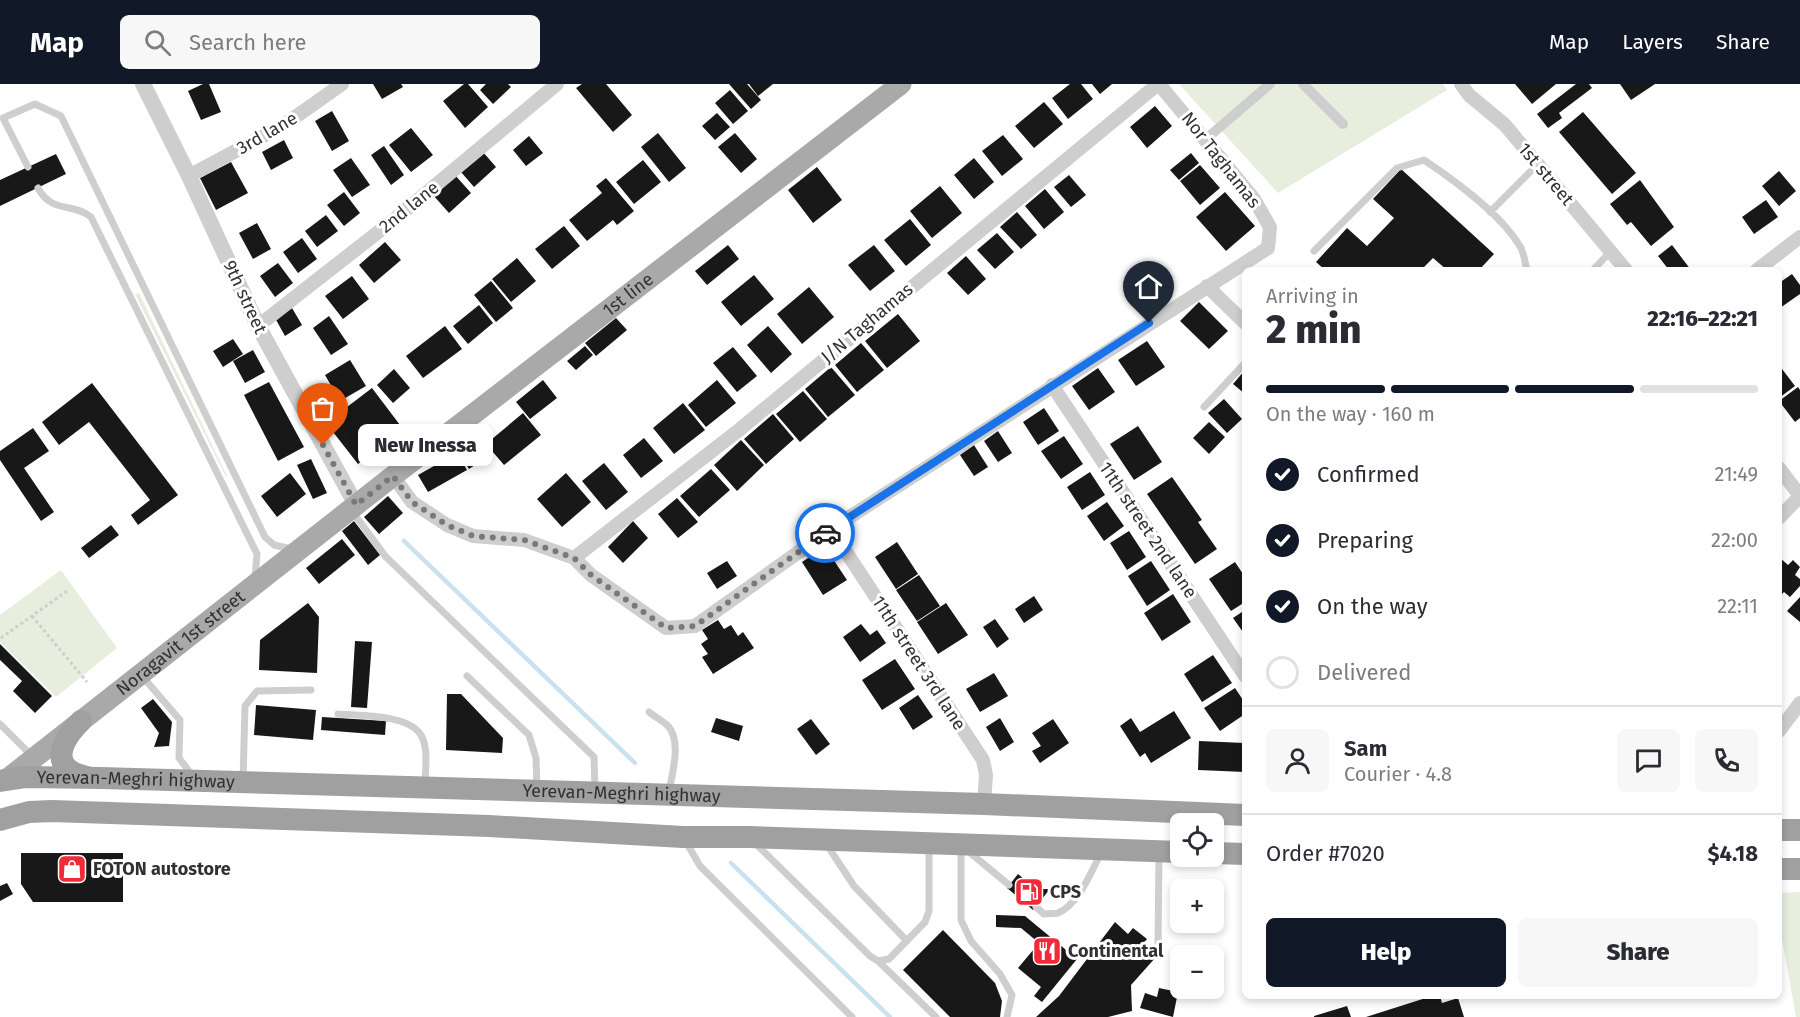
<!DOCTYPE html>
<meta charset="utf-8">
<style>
:root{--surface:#fff;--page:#f7f7f7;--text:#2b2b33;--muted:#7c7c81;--line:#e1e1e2;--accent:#111827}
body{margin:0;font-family:"Fira Sans",sans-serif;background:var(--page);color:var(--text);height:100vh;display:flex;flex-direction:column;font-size:22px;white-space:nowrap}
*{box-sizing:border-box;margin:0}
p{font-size:20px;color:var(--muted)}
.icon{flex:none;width:33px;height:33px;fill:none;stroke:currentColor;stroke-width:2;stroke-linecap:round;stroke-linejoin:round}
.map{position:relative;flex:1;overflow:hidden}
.side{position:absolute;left:1242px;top:183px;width:540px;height:732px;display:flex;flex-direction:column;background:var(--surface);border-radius:9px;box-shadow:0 3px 9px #0003}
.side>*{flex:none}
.tools{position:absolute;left:1170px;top:729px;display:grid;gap:12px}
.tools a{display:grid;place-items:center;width:54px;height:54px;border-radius:9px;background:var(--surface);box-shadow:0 3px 9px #0003;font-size:30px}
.pin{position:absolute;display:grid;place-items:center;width:51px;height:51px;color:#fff;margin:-62px -26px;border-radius:50% 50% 50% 0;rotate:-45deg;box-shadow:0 0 6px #0007}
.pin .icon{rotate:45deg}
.courier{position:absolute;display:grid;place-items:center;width:60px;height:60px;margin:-30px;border:4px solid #1a73e8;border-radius:50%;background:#fff;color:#222;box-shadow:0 2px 8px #0007}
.bubble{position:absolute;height:42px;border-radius:9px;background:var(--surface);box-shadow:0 3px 9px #0003;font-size:20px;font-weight:800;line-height:42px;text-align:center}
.head em{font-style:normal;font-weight:800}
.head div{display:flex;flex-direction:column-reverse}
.head{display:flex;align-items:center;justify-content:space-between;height:102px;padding:0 24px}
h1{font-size:39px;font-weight:800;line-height:45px}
.bar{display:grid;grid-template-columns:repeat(4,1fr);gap:9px 6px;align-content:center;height:72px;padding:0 24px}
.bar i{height:8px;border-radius:4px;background:var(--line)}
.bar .on{background:var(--accent)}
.bar p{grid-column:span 4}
.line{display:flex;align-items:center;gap:15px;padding:0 24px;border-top:2px solid var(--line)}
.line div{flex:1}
.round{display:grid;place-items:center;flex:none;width:63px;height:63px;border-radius:9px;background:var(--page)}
ol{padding:0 24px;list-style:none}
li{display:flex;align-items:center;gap:18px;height:66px}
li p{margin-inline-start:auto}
li .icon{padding:6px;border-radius:50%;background:var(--accent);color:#fff;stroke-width:4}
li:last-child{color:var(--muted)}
li i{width:33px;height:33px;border:3px solid var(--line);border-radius:50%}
.action{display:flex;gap:12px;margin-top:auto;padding:12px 24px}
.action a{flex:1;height:69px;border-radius:9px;background:var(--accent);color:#fff;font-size:24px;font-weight:800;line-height:69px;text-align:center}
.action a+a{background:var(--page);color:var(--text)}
header{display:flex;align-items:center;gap:36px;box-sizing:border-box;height:84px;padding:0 30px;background:var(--accent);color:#fff}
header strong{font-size:28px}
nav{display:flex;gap:33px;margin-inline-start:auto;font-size:21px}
.search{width:420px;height:54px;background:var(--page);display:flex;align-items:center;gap:15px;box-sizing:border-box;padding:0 21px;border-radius:9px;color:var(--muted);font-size:22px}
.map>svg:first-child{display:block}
</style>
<header>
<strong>Map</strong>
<div class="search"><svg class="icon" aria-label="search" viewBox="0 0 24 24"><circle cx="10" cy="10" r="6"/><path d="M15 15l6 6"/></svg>Search here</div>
<nav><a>Map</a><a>Layers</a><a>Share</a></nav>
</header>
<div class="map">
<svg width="1800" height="933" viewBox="0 0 1800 933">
<rect width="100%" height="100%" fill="#fff"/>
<!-- green -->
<path fill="#e7eede" d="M1179 0H1443L1447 6 1278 109Z
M139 209 227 392 226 393 135 210Z
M61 486 117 564 56 613 0 558V531Z
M1800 808V933H1796L1779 838V809Z"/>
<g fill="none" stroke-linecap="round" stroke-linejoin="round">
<!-- stream -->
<path stroke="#cae1ef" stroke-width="4.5" d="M404 457 635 679
M731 779 890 933"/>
</g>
<!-- building -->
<path fill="#181818" d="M203 0H209L221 28 201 36 188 7Z
M373 0H401L403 3 382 15Z
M464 0H468L488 23 465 44 443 17Z
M486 0H508L511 3 493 20 480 6Z
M582 0H606L632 31 613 48 576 4Z
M729 0H747L761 16 751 25Z
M749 0H773L758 12Z
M1070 0H1081L1093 15 1068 35 1052 14Z
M1092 0H1112L1100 10Z
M1515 0H1556L1532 20Z
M1576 0H1589L1592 4 1559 29 1562 34 1548 44 1537 30Z
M1620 0H1655L1631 16Z
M730 6 748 27 733 40 715 19Z
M1044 18 1063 40 1034 64 1015 42Z
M1155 22 1172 42 1147 64 1130 43Z
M332 27 349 57 332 67 315 37Z
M1583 28 1636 89 1612 110 1559 48Z
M717 29 730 43 715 56 702 42Z
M411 44 433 71 411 88 389 61Z
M658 49 686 84 669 98 641 63Z
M735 49 757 75 741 89 718 63Z
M1003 51 1023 75 1002 92 982 67Z
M529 52 543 69 526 82 513 66Z
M284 56 293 74 271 86 262 68Z
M384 62 404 91 391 101 371 71Z
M483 68 496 83 474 103 461 88Z
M1191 69 1199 79 1179 96 1170 86Z
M56 70 66 90 0 122V96Z
M351 74 370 101 352 113 333 86Z
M974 74 994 98 974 115 954 91Z
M643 76 661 98 634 120 616 98Z
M231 78 248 109 216 126 200 94Z
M1200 81 1220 104 1200 121 1180 97Z
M817 83 842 116 813 139 788 106Z
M1401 85 1494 170 1479 186H1447L1433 174 1421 186H1325L1316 178 1347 144 1367 162 1394 134 1373 115Z
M1779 87 1796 107 1779 122 1762 102Z
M455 91 471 109 449 129 433 111Z
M1069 91 1086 111 1071 123 1054 103Z
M606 94 634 127 617 141 613 136 587 157 569 136 602 109 596 102Z
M1640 96 1674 143 1651 162 1631 138 1627 141 1610 120Z
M940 102 962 129 932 154 910 127Z
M1045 105 1064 128 1044 145 1025 122Z
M344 108 360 129 344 142 327 121Z
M1225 108 1255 142 1226 167 1196 133Z
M1766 116 1778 133 1754 150 1742 133Z
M1017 128 1037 151 1021 165 1000 143Z
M326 131 338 147 317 163 305 147Z
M910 135 931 161 906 182 884 156Z
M257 139 271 165 253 175 239 149Z
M564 142 580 162 552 185 535 165Z
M997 149 1014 168 995 185 977 166Z
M302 154 317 175 298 189 283 168Z
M385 158 401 176 374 199 359 181Z
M728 161 739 175 707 201 695 187Z
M874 161 895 187 870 207 848 181Z
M1672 161 1691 186H1669L1658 172Z
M966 172 986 195 968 211 947 189Z
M517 174 536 197 511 218 492 195Z
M278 179 293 199 275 213 260 192Z
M1792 190 1800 201V210L1780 224 1779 199Z
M754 191 774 215 741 242 721 218Z
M352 192 369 215 343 235 325 212Z
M491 197 513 224 496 238 474 211Z
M809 203 834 233 802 260 777 230Z
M1199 218 1228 247 1209 265 1180 237Z
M479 221 493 239 468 260 453 242Z
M292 224 302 241 285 252 275 234Z
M898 230 920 257 887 284 865 257Z
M329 232 348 260 331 271 313 244Z
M616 234 627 246 596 272 585 259Z
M445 242 462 265 423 294 406 272Z
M768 242 792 270 771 289 747 261Z
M233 255 243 270 223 283 213 267Z
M1147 257 1165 283 1136 302 1118 276Z
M861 259 884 286 857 308 835 281Z
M585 262 593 271 576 286 567 277Z
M733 263 757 292 737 308 713 279Z
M253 266 265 288 245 299 233 277Z
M350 276 366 302 340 317 325 291Z
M1779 281 1795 302 1779 314Z
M831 283 855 311 828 333 805 305Z
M1098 284 1115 308 1089 326 1072 302Z
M394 285 410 304 393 319 377 301Z
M1245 286V310L1233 300Z
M543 296 557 314 530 335 516 318Z
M717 296 736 319 706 343 688 321Z
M269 298 304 363 278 377 244 311Z
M92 299 178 411 138 441 131 431 150 416 89 338 59 361 42 338Z
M1798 303 1800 306V334L1795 338 1779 317Z
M372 304 403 345 358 380 326 339Z
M803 307 827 335 800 358 776 330Z
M1224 315 1242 335 1227 349 1208 329Z
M683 319 705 346 674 370 653 344Z
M1044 324 1059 347 1038 361 1023 338Z
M523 329 541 351 504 381 486 360Z
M773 330 794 355 766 380 744 355Z
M1209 338 1225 353 1209 370 1193 354Z
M1138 342 1162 378 1134 396 1110 360Z
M33 344 49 367 24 384 54 428 41 437 0 376V367Z
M998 347 1012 369 998 378 984 357Z
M1064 352 1083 380 1061 395 1041 367Z
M644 354 663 377 641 394 623 371Z
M741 356 764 381 737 407 714 381Z
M476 357 487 373 469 385 458 368Z
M974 361 988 383 974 392 960 371Z
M457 369 467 386 428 408 418 391Z
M311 375 327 409 313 415 297 381Z
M604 379 628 408 606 426 582 397Z
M711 385 730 406 699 433 680 412Z
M1090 388 1105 411 1082 426 1067 403Z
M290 389 306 410 277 433 261 412Z
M566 389 591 418 562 443 537 415Z
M1172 393 1202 436 1198 438 1217 465 1195 480 1147 410Z
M388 412 403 429 379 450 364 433Z
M677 414 698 438 678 454 658 430Z
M1107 418 1124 442 1104 457 1087 432Z
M354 437 380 471 368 481 342 447Z
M633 437 648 454 623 479 608 463Z
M111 441 119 451 89 474 81 464Z
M1129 447 1146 473 1127 486 1110 459Z
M342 455 355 471 319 500 306 484Z
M897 458 918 490 896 505 875 473Z
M825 463 847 496 823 511 802 478Z
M1779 473 1788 481 1793 476 1800 483 1795 491 1800 495V502L1790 513 1784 508 1781 511 1779 509Z
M727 477 737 492 717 505 707 489Z
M1151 477 1170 506 1147 522 1128 492Z
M1235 478 1245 493V518L1231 527 1209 495Z
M919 491 940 522 917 537 896 506Z
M1173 510 1191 538 1162 557 1144 529Z
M1034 512 1043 526 1024 539 1015 525Z
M1800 513V538L1787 527Z
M308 519 319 533 317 589 259 586 260 556Z
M946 519 968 551 938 570 917 538Z
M1245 526V551L1233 534Z
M995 535 1009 555 997 564 983 543Z
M718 536 724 545 731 541 738 552 743 548 754 564 713 590 702 573 708 570 701 560 708 555 702 546Z
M861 540 870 551 877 546 886 559 860 578 843 553Z
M355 557 372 558 367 624 351 623Z
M0 560 52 612 35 629 13 607 22 597 0 576Z
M1213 571 1232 599 1202 618 1184 590Z
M895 575 915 605 882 626 862 596Z
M994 589 1008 612 980 628 966 605Z
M1235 604 1245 619V630L1220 647 1204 624Z
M447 610H461L503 654 502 669 446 666Z
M918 611 933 633 913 646 899 624Z
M153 615 172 638 169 662 154 663 159 649 141 624Z
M256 621 316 626 313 656 254 651Z
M1174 627 1191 654 1151 679 1145 669 1140 673 1120 642 1131 634 1140 648Z
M322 633 386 637 385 651 321 646Z
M716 634 743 642 739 657 711 648Z
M1000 634 1014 658 1000 667 986 643Z
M811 635 830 660 816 671 797 645Z
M1053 635 1069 659 1040 679 1032 667 1041 662 1032 649Z
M1199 657 1245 659V688L1198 686Z
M21 769H123V818H33L21 800Z
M1018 790 1036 805H1050L1033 826 1007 804Z
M7 799 13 810 0 817V802Z
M996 831 1025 832 1077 875 1042 918 1034 912 1041 903 1018 884 1039 859 1021 844 996 843Z
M1115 838 1128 850 1133 844 1147 855 1142 861 1156 873 1131 901 1132 927 1108 933H1036L1059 912Z
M943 846 995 899 1002 917 1000 933H950L903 886Z
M1159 904 1178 908 1173 933 1140 924 1145 909 1157 913Z
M1432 912H1440L1442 919 1458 914 1464 933H1366Z
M1347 922 1351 933H1314V932Z"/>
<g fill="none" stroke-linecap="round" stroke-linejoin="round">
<!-- path -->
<path stroke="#cecece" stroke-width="3" stroke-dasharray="3 3" stroke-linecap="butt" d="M32 532 87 598
M1 554 67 507"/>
<!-- service -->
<path stroke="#cecece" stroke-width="7" d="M28 83 3 34 35 20 61 32 265 453 274 461 292 465
M38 104C52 130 72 118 91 133L257 470 255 493
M1490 128 1538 80
M1314 167 1397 84 1424 76C1454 96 1503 132 1521 164 1524 170 1525 179 1527 186
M1593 186 1611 167
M1204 323 1245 279
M352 427 386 473 594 673 595 706
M142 592 180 636 179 674 191 690
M467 592 529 651 536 674 537 705
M649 628C655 633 663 637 668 642 682 657 672 690 669 708
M338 630C360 632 408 630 421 651 429 665 425 686 425 701
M0 640 31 671
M243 696 245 622 257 607 311 606
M686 758 700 782 852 933
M755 759 870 872 878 877 889 875 925 838 929 827V762
M827 761 854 802 907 857
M961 764V836L971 857 1000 890 1012 911 1007 933
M968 767 1009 801
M1036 823 1044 830C1048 829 1055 830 1058 829 1079 820 1091 788 1101 769
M1158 863 1159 770
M878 877 936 933"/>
<!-- pedestrian -->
<path stroke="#cecece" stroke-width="10" d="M1303 0 1343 40
M1206 55 1270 0"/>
<!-- minor -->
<path stroke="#cecece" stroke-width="14" d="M1461 0 1469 11 1505 41 1626 186
M189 92 284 41 342 0
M1757 186 1800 153
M1207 202 1245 239
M258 242 395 135 557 0
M1052 301 1245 592
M1779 384 1800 412
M393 392 412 418 447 441 473 452 524 456 574 474 591 491 666 544 695 542 831 445 1268 164 1270 143 1254 115 1159 0
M1779 434 1800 412
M831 445 983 676 986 691 984 720
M574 474 739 346 1158 0
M1779 647 1800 619"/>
<!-- tertiary -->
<path stroke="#cecece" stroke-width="16" d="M143 0 189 92 258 242 356 421"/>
<!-- primary -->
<path stroke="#a9a9a9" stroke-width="21" id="s1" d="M6 696 393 392 901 0"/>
<!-- trunk -->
<g stroke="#a0a0a0" stroke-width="22">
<path d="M81 637C60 658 48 685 87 693"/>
<path id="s2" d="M0 697 26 693 101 694 984 720 1245 731"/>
<path d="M0 736 29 728 52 727 489 742 683 753H749L1180 768"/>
<path d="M1779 746H1800"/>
<path d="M1214 769 1245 770"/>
<path d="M1779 785H1800"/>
</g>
</g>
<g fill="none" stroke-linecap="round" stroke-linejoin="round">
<!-- done -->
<path stroke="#797979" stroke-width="6" stroke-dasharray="0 10.8" d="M323 361 356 421 393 392 412 418 447 441 473 452 524 456 574 474 591 491 666 544 695 542 825 449"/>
<!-- route -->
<path stroke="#1a73e8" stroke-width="8" d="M825 449 1149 239"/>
</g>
<!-- icons -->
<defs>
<g id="shop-square" transform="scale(1.5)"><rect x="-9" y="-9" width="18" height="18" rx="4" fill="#f12a3a" stroke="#fff"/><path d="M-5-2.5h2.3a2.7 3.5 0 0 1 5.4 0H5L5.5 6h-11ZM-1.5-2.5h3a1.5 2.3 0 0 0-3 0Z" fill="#fff"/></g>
<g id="fuel-square" transform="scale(1.5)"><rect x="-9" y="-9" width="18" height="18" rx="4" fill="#f12a3a" stroke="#fff"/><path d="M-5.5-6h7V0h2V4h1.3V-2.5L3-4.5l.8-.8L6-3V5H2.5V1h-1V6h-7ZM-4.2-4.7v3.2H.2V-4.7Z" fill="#fff"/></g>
<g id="restaurant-square" transform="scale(1.5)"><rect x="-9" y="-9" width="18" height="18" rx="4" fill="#f12a3a" stroke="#fff"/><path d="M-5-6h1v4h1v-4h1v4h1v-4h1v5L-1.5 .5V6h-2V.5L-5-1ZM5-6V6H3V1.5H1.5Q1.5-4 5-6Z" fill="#fff"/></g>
</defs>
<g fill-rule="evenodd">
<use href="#shop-square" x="72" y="785"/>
<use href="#fuel-square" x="1029" y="808"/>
<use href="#restaurant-square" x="1047" y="867"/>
</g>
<g text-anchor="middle" stroke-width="6" stroke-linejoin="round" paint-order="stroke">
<!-- street labels -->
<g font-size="18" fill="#313131" stroke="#fff">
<text transform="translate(267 49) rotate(-30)" y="6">3rd lane</text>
<text transform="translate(1221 76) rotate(52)" y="6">Nor Taghamas</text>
<text transform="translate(1546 90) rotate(50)" y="6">1st street</text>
<text transform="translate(409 123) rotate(-39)" y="6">2nd lane</text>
<text dy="6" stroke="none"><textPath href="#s1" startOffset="789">1st line</textPath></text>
<text transform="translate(245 213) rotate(65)" y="6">9th street</text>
<text transform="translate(867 239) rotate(-40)" y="6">J/N Taghamas</text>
<text transform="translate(1148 446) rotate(56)" y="6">11th street 2nd lane</text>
<text dy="6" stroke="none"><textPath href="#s1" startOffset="222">Noragavit 1st street</textPath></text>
<text transform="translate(919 579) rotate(57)" y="6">11th street 3rd lane</text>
<text dy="6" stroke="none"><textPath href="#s2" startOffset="136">Yerevan-Meghri highway</textPath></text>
<text dy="6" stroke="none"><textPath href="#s2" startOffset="622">Yerevan-Meghri highway</textPath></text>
</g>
<!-- poi labels -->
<g font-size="18" font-weight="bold" fill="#313131" stroke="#fff" text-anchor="start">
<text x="93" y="791">FOTON autostore</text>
<text x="1050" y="814">CPS</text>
<text x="1068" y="873">Continental</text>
</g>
</g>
</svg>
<div class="tools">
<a><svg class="icon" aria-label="locate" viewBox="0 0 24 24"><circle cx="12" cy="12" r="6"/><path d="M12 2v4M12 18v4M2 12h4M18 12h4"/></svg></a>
<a>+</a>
<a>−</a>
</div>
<div class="pin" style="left:323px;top:361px;background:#ea580c"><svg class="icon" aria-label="bag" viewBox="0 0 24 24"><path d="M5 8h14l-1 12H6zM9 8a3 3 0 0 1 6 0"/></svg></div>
<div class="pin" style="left:1149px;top:239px;background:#1f2937"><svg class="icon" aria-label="home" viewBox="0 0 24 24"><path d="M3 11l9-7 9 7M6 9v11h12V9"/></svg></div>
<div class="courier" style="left:825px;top:449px"><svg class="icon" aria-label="car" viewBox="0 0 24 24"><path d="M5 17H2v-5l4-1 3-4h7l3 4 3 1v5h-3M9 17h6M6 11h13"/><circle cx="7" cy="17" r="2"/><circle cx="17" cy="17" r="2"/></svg></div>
<div class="bubble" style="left:358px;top:340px;width:135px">New Inessa</div>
<section class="side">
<div class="head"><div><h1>2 min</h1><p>Arriving in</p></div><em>22:16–22:21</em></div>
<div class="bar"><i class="on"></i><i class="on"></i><i class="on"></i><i></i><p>On the way · 160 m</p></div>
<ol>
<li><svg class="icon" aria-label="check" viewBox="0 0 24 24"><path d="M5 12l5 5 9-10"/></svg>Confirmed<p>21:49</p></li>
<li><svg class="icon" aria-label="check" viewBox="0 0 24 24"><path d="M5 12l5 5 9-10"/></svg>Preparing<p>22:00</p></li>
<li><svg class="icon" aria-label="check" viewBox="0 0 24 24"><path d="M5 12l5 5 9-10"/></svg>On the way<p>22:11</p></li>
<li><i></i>Delivered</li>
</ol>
<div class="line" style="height:108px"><a class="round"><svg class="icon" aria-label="person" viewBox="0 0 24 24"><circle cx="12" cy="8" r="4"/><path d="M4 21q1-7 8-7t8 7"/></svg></a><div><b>Sam</b><p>Courier · 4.8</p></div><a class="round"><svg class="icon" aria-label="chat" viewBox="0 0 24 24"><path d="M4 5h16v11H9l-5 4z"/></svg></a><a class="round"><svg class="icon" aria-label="phone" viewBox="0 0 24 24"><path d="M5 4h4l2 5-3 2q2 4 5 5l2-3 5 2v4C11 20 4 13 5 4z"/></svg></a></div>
<div class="line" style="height:78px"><div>Order #7020</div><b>$4.18</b></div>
<div class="action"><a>Help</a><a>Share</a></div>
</section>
</div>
